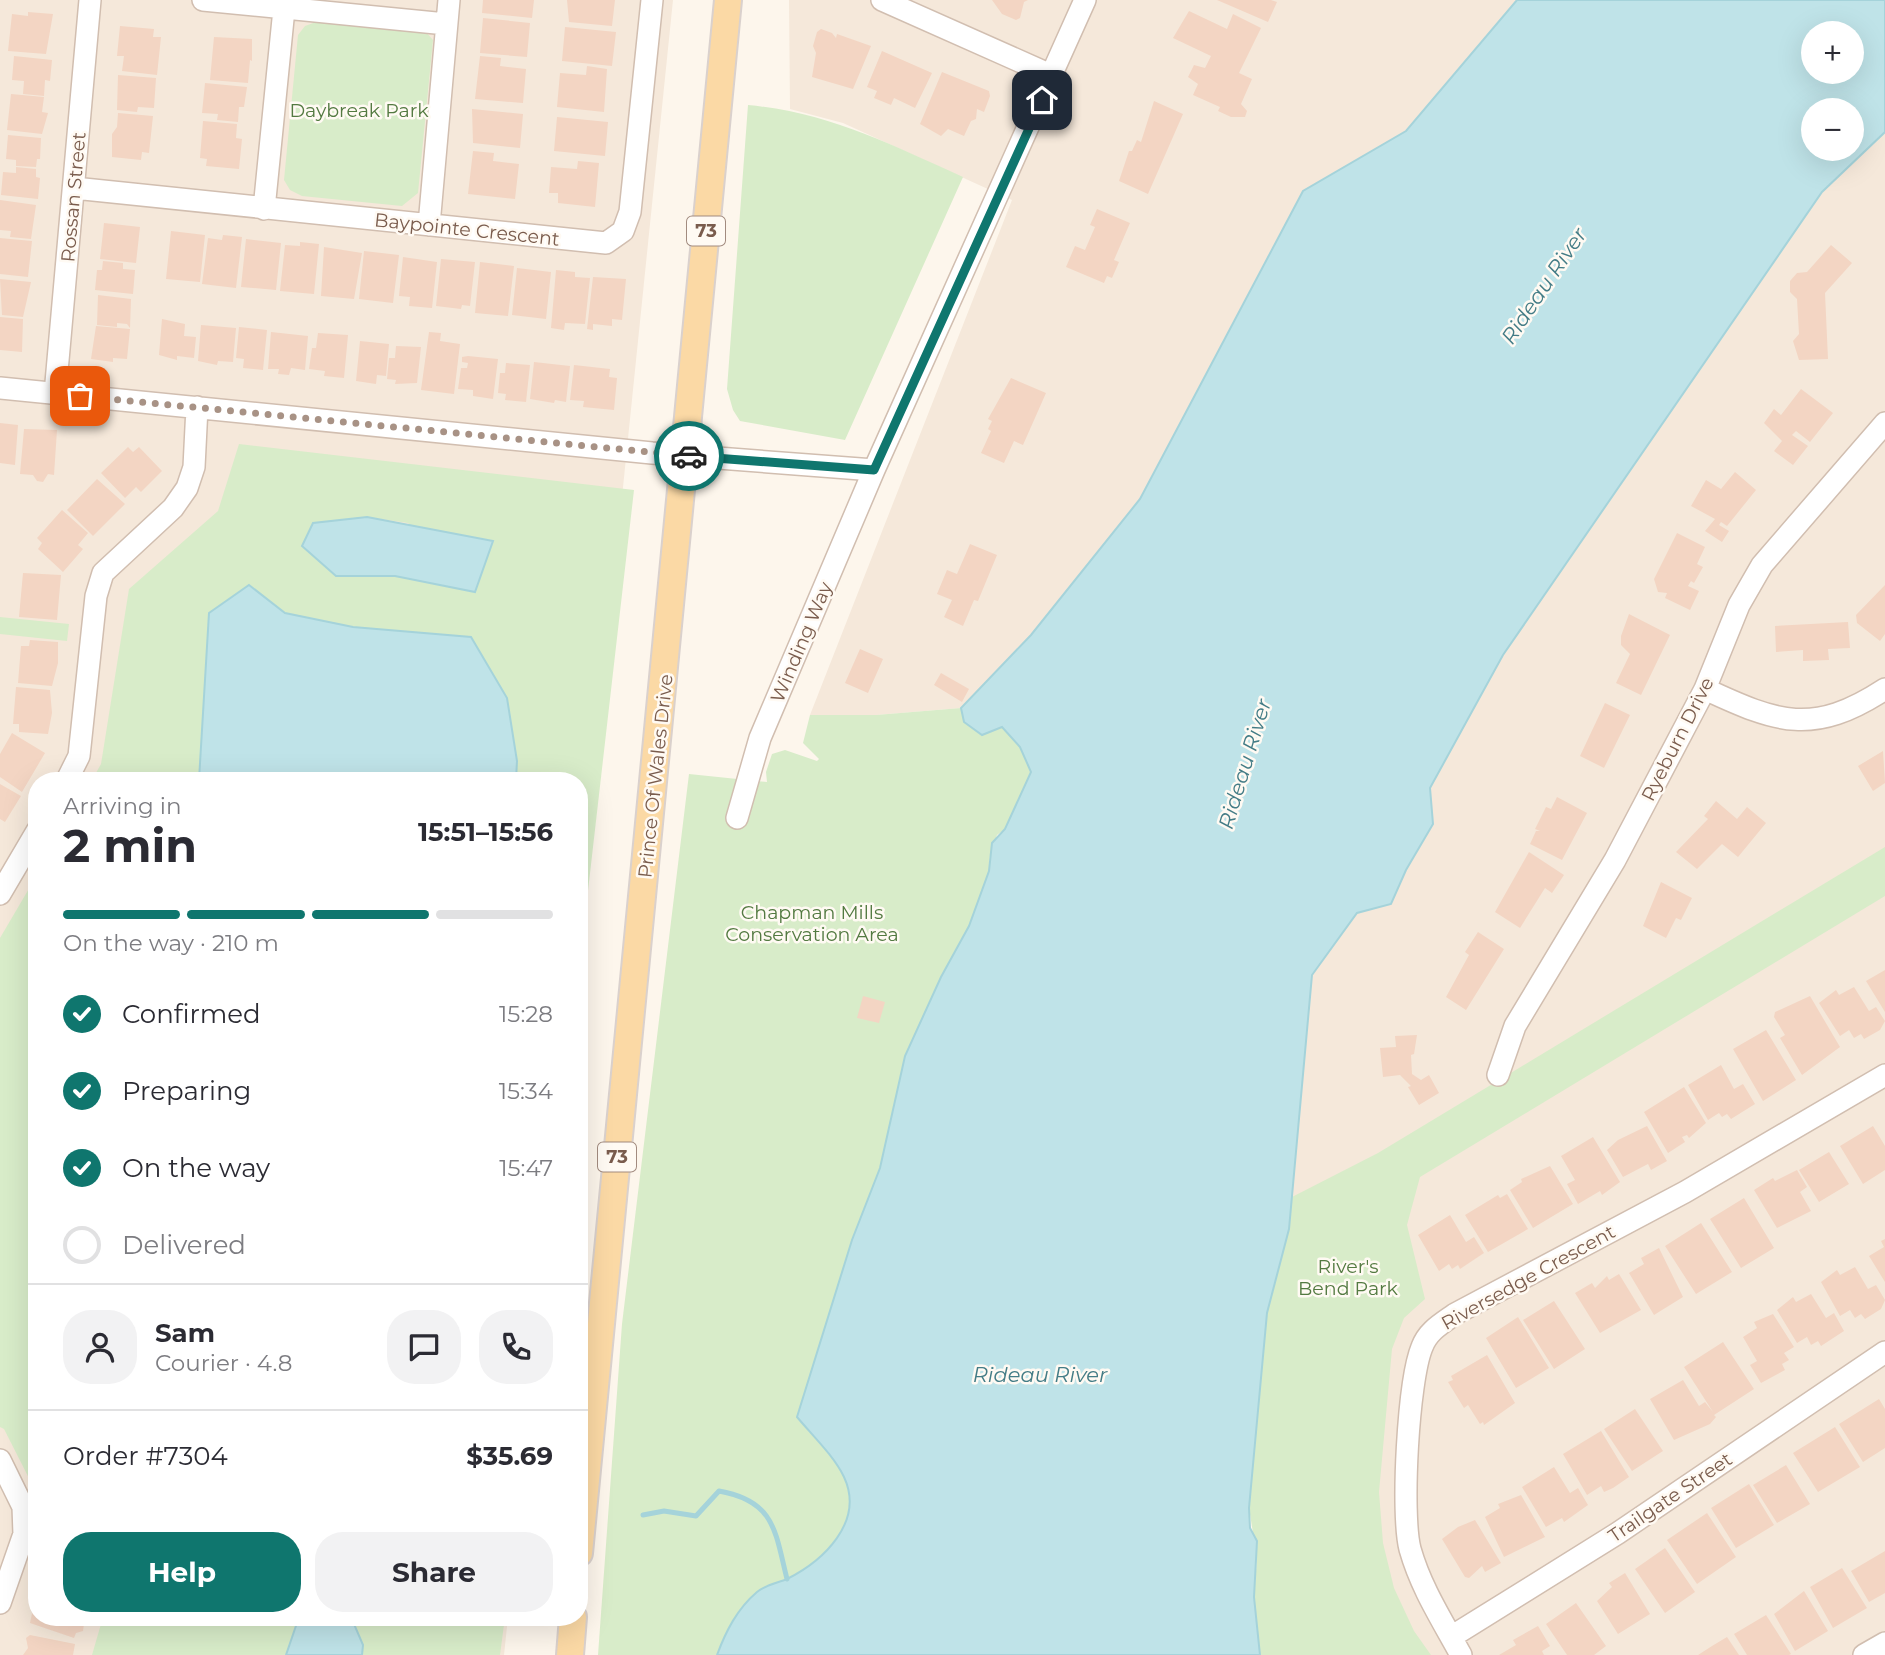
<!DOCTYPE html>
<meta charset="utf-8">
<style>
:root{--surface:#fff;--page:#f2f2f3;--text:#2b2b33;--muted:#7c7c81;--line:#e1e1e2;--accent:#0f766e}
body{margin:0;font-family:Montserrat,sans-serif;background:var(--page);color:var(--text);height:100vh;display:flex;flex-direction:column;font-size:26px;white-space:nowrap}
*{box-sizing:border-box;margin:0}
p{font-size:23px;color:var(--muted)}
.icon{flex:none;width:38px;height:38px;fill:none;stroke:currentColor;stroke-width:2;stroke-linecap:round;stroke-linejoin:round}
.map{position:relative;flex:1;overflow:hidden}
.details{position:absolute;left:28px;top:772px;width:560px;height:854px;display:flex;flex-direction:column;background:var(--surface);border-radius:28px;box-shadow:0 7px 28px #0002}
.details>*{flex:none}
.controls{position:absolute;left:1801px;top:21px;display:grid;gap:14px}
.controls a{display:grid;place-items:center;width:63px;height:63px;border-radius:50%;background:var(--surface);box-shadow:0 7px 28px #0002;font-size:35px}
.pin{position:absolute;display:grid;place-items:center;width:60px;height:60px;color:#fff;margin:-30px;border-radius:14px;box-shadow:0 4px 10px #0006}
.courier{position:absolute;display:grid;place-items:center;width:70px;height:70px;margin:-35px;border:5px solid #0f766e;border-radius:50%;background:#fff;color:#222;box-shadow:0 2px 9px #0007}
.summary em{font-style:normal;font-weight:700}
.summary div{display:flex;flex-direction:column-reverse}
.summary{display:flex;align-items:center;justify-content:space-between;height:119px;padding:0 35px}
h1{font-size:46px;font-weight:700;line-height:52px}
.bar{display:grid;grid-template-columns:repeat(4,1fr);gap:10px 7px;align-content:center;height:84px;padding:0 35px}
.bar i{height:9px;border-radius:5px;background:var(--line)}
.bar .selected{background:var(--accent)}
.bar p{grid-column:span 4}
.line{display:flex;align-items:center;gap:18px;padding:0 35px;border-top:2px solid var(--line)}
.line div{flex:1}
.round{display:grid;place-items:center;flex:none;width:74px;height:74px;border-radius:28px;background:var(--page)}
ol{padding:0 35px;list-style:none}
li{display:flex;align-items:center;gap:21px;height:77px}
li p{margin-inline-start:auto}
li .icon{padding:7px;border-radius:50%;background:var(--accent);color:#fff;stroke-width:4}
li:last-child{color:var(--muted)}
li i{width:38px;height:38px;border:4px solid var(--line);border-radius:50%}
.action{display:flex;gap:14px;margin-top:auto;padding:14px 35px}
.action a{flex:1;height:80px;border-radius:28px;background:var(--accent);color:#fff;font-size:28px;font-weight:700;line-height:80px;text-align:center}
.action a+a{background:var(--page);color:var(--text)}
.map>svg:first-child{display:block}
</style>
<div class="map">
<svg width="1885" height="1655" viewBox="0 0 1885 1655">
<rect width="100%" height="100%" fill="#fdf6ec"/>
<!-- residential -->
<path fill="#f5e8da" d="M0 0H673L579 916V780H37V1617H508L504 1655H0Z
M789 0H1517L1406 131 1303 191 1140 499 1031 635 961 708 876 715H810L1012 200 843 123 790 109Z
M1885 132V1655H1260L1289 1229 1312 975 1357 913 1391 904 1406 870 1433 825 1430 788 1503 655 1822 192Z"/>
<!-- green -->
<path fill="#d8ecc9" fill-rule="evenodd" d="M316 22 425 31 433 40 418 193 402 206 302 196 290 190 284 180 298 35 305 26Z
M748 105C830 113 889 144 963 177L845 440 740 421 733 410 727 389Z
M239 444 634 490 579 969V780H516L517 761 507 698 353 627 285 613 249 585 209 613 199 780H92L101 764 129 589 218 511ZM367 517 408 523 475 592 395 576H336L314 523Z
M0 617 69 624 67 641 0 634Z
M961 708 964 722 981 735 1002 727 1020 747 1031 772 1005 829 997 835 990 855 989 871 969 926 941 977 905 1056 880 1168 852 1240 797 1417C812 1435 834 1456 844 1477 865 1521 823 1561 787 1579 777 1583 765 1585 757 1592 737 1609 726 1631 717 1655H598L622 1324 689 774 767 782 766 772 772 754 785 750 817 761 819 759 803 743 810 715H876Z
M1885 847V896L1420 1177 1407 1225 1425 1299 1404 1318 1392 1349 1379 1492 1383 1543 1394 1588 1414 1631 1431 1655H1260L1254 1597 1257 1558 1249 1508 1267 1313 1289 1229 1292 1197 1378 1153Z
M37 875V1494L4 1429 0 1427V938Z
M103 1617H299L286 1655H92Z
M351 1617H505L500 1655H362L363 1645Z"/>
<!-- water -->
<path fill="#bfe3e8" stroke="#a5d3da" stroke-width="2" fill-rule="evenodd" d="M1517 0H1885V132L1822 192 1503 655 1430 788 1433 824 1406 870 1391 904 1357 913 1312 975 1289 1229 1267 1313 1249 1508 1250 1528 1257 1541 1254 1597 1260 1655H717C726 1631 737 1609 757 1592 765 1585 777 1583 787 1579 823 1561 865 1522 844 1477 834 1456 812 1435 797 1417L852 1240 880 1168 905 1056 941 977 969 926 989 871 992 843 1005 829 1031 772 1020 747 1002 727 982 735 964 722 961 708 1031 635 1140 499 1303 191 1406 131ZM1852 33V72H1813V33ZM1852 110V149H1813V110Z
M367 517 493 541 475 592 395 576H336L302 546 313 523Z
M249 585 285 613 353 627 471 637 507 698 517 761 516 780H199L209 613Z
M299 1617H351L363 1645 362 1655H286Z"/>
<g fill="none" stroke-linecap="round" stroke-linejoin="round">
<!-- stream -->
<path stroke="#a5d3da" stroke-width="5" d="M643 1515 664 1511 696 1516 719 1491C775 1501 775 1531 787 1579"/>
</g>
<!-- building -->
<path fill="#f3d5c3" d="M483 0H534L532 18 482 13Z
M567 0H615L612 26 569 22Z
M992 0H1028L1024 2 1020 18 1016 20 1002 14Z
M1217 0H1271L1277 2 1268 22Z
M1189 11 1227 29 1233 14 1261 28 1239 73 1252 79 1241 104 1247 111 1245 117H1231L1218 111 1220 107 1193 95 1198 84 1188 77 1194 65 1205 68 1211 56 1173 38Z
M28 12 53 14 46 54 8 51 12 14 28 16Z
M483 18 530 23 527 57 480 53Z
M120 26 154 29 153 37H161L157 75 122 71 124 56H117Z
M565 27 616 32 612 66 562 61Z
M821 29 832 33 836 38 837 34 871 46 853 89 812 77 816 53 813 46 817 32Z
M214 37 252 39V61L250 60 248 83 210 80Z
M882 51 932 73 915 108 894 98 891 105 874 98 877 91 867 87Z
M14 56 52 60 50 81 45 80 44 96 23 94 24 81 12 80Z
M480 56 501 58 500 66 526 69 523 103 475 99Z
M587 66 607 69 604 112 557 107 560 73 586 75Z
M942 72 989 91 990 96 984 112 977 109 976 119 971 121 964 136 948 129 941 136 920 124Z
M118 75 156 78 154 108 138 107 137 112 117 110Z
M205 83 247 87 244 107H239L238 122 217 120 218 114 202 113Z
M11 94 44 97 42 112 48 113 42 134 7 130Z
M1154 101 1183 114 1148 194 1119 181 1129 151H1132L1137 140 1141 142Z
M472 109 523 114 520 148 473 143Z
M118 113 153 116 149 153 142 152 141 160 112 157V134L117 127Z
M557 117 608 122 605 156 554 151Z
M203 121 237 124 236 138 242 139 239 169 206 166 207 159 200 158Z
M8 135 41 138 40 159H37L36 167 16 166V160L6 159Z
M473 151 494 153 493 161 519 164 515 199 468 194Z
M578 161 599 163 595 207 558 203V193H549L551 167 577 169Z
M16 167 36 169V177L40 178 38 199 1 195 3 172 16 173Z
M0 200 36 205 31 239 10 237 11 231 0 230Z
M1097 209 1130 223 1114 260 1119 262 1112 278 1107 276 1104 283 1066 267 1075 246 1085 250 1095 227 1090 225Z
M104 223 140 227 136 263 100 259Z
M171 231 205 235 200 282 166 279Z
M223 235 242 237 236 288 202 284 208 238 222 240Z
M0 238 32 241 28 277 0 274Z
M246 239 281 243 276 290 241 287Z
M300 242 319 244 314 294 280 291 285 245 300 246Z
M1831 245 1852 263 1825 293 1828 359 1799 360 1793 341 1799 334 1797 299 1790 292V281L1797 273 1807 272Z
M324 247 362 253 354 299 321 296Z
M364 251 399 255 393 303 359 299Z
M403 257 437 262 432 308 409 306 410 297 399 296Z
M441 259 475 262 470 306 462 305 461 309 436 306Z
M103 261 123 263V269L135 270 133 294 95 290 97 270H102Z
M480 262 514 266 508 316 475 313Z
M517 268 551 272 546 319 512 315Z
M556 270 575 272V277L590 278 585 324 565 323 564 330 551 328Z
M593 277 626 279 622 320 612 319V326L593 324V330L587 329Z
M0 279 31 282 23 317 2 315Z
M98 295 131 299 130 328 127 324 117 323V327L97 325Z
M0 317 23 319 22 352 0 350Z
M162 319 185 324 184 336 196 337 194 358 177 356V360L159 355Z
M201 325 236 328 233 362 218 361 217 365 198 361Z
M96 326 130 329 127 359 113 358V362L91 359Z
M239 327 267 330 263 370 243 368 244 359 236 358Z
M271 332 308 336 305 370 291 368 289 375 278 374 279 369H268Z
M429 332 441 333 440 341 460 344 454 394 421 390Z
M318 333 348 335 344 378 324 376 325 371 309 369 312 348H316Z
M360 341 389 344 386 376 377 375 376 384 356 381Z
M396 346 421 347 417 383 395 384 396 380 387 379 389 358H395Z
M468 356 498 359 493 399 473 396V390L458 389 461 368H467L468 363 462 362V357Z
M534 362 570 366 566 402 555 400 554 403 530 399Z
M506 363 530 365 526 402 505 400 506 394 498 393 500 373H505Z
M574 365 610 369 609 377 617 378 614 410 583 407 584 401 570 400Z
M1011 378 1046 393 1023 445 1014 441 1004 463 981 453 991 431 988 429 992 421 988 419Z
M1801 389 1833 413 1810 442 1796 431 1792 435 1808 446 1793 465 1774 451 1782 441 1764 423 1774 409 1781 415Z
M0 423 18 425 15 465 0 463Z
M24 429 57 430 54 475 48 474 43 482 37 481 33 475 20 474Z
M128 447 133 452 139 447 162 471 141 492 136 487 125 498 101 473Z
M1735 472 1756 490 1727 526 1721 522 1719 525 1729 531 1722 542 1705 531 1715 519 1691 506 1706 480 1721 489Z
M97 479 125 504 93 536 67 510Z
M62 510 88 533 78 545 83 549 63 572 38 549 42 543 37 538Z
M1677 533 1705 547 1697 564 1703 567 1694 583 1691 581 1688 586 1699 591 1690 610 1665 598 1667 593 1658 592 1654 579Z
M970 544 997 555 978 601 974 600 963 626 944 617 952 600 937 594 947 570 957 574Z
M23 573 61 575 57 620 19 617Z
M1885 585V634L1880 641 1857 623 1856 615Z
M1629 614 1670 635 1641 695 1616 683 1630 654 1621 645V636Z
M1848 622 1850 648 1828 649 1829 660 1803 661V650L1776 652 1775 626Z
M30 640 58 642V663L52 686 18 683 21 646H29Z
M860 649 883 659 868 693 845 683Z
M941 673 969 689 962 702 934 685Z
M16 687 50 690 52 713 48 734 19 732V724H13Z
M1605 703 1630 715 1604 768 1580 756Z
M12 733 45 753 22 792 0 777V754Z
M1883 751 1885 783 1873 791 1858 766Z
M0 784 21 796 5 822 0 819Z
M1557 797 1587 813 1562 860 1530 844 1536 831H1540L1535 829 1546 807 1551 809Z
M1716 801 1737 819 1747 807 1766 823 1738 857 1722 844 1697 869 1676 852 1708 819 1704 816Z
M1529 852 1564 875 1552 893 1545 888 1520 928 1495 912Z
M1661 882 1692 898 1681 920 1676 918 1666 938 1643 926Z
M1478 932 1504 949 1466 1010 1446 997 1469 955 1465 952Z
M1885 970V1012L1866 981Z
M1854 987 1869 1011 1876 1007 1885 1021 1880 1030 1864 1039 1861 1034 1854 1038 1849 1030 1840 1036 1819 1003 1836 990 1839 995Z
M863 996 885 1002 879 1023 857 1018Z
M1810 996 1840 1047 1802 1075 1780 1038 1785 1035 1774 1017 1775 1012Z
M1766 1030 1796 1080 1763 1101 1733 1049Z
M1417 1035 1414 1054 1411 1055 1412 1074 1421 1080 1429 1075 1439 1093 1419 1105 1408 1087 1411 1086 1400 1075 1383 1077 1380 1048 1396 1047 1395 1036Z
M1721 1065 1734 1089 1743 1084 1755 1104 1731 1119 1727 1114 1722 1117 1719 1113 1708 1120 1688 1085Z
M1684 1087 1706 1123 1689 1138 1687 1135 1682 1137 1685 1142 1668 1153 1644 1112Z
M1647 1126 1667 1161 1651 1170 1648 1164 1623 1177 1607 1150 1618 1140Z
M1873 1126 1885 1146V1170L1863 1184 1840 1146Z
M1593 1137 1620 1182 1602 1195 1600 1191 1578 1204 1567 1184 1575 1180 1561 1156Z
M1829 1152 1849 1184 1819 1202 1799 1170Z
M1550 1166 1573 1204 1533 1228 1510 1190 1522 1182 1521 1179Z
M1797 1170 1807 1187 1800 1192 1811 1211 1777 1228 1754 1190 1773 1178 1775 1181Z
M1507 1194 1528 1229 1488 1252 1465 1215 1498 1195 1500 1198Z
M1744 1198 1774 1248 1741 1268 1710 1219Z
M1450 1215 1466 1242 1474 1237 1484 1253 1460 1269 1458 1265 1452 1269 1449 1264 1439 1271 1418 1235Z
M1701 1223 1732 1272 1696 1294 1665 1246Z
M1885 1239V1282L1869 1256 1884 1247 1881 1241Z
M1659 1248 1683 1297 1654 1315 1629 1273 1644 1264 1641 1258Z
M1855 1267 1868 1289 1876 1285 1885 1300 1881 1309 1865 1319 1861 1314 1855 1318 1850 1310 1840 1316 1821 1282 1837 1270 1840 1275Z
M1619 1274 1641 1310 1600 1333 1575 1293 1592 1283 1595 1288 1607 1276 1609 1280Z
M1811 1294 1826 1318 1834 1313 1844 1331 1821 1346 1818 1341 1811 1345 1807 1337 1797 1343 1777 1310 1793 1297 1796 1302Z
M1554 1301 1585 1349 1554 1369 1523 1320Z
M1773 1314 1794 1347 1784 1353 1789 1360 1782 1364 1785 1370 1761 1383 1750 1365 1757 1361 1743 1337 1757 1328 1754 1322Z
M1518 1317 1549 1368 1516 1388 1486 1338Z
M1723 1342 1754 1389 1714 1415 1716 1417 1710 1424 1674 1440 1650 1399 1683 1380 1699 1406 1705 1402 1713 1412 1684 1367Z
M1487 1355 1515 1403 1484 1425 1483 1422 1480 1424 1468 1405 1464 1408 1448 1382 1453 1380 1451 1376Z
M1879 1399 1885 1409V1448L1863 1462 1839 1424Z
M1635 1409 1663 1451 1632 1471 1604 1429Z
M1835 1427 1860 1467 1818 1492 1793 1453Z
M1601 1431 1629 1477 1613 1488 1604 1492 1601 1486 1587 1495 1563 1454Z
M1786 1465 1810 1504 1777 1523 1753 1485Z
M1554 1467 1570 1493 1578 1488 1588 1505 1564 1522 1562 1518 1546 1527 1522 1487Z
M1749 1484 1774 1525 1736 1548 1711 1508Z
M1521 1495 1545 1537 1504 1557 1485 1517 1500 1508 1498 1504Z
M1707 1513 1736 1557 1697 1584 1667 1540Z
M1475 1520 1501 1563 1485 1572 1482 1566 1469 1578 1465 1577 1442 1539 1458 1527Z
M1665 1548 1695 1592 1665 1613 1635 1569Z
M1885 1551V1593L1869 1602 1851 1571Z
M1842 1568 1867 1608 1833 1628 1810 1587Z
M1625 1573 1650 1614 1618 1634 1597 1601 1612 1587 1609 1583Z
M1804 1591 1828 1631 1795 1651 1774 1614Z
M1576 1603 1606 1646 1594 1655H1567L1546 1624Z
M34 1604 37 1605V1617H85L83 1631 76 1633 74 1638 30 1623Z
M1766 1615 1791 1654 1789 1655H1747L1734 1634Z
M1538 1626 1550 1646 1542 1651 1544 1655H1499L1516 1645 1513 1640Z
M30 1635 75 1644 73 1655H23L28 1648 26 1638Z
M1727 1637 1739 1655H1698L1712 1646Z"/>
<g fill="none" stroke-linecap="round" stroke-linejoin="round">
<!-- minor casing -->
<g stroke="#d1beb0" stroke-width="24">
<path id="minor" d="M203 0 446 24
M882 0 1053 76
M74 188 606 243 623 231 630 212 652 0
M264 209 284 9
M429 225 449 0
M0 388 652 453 874 470
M55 394 90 0
M1705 689C1778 723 1813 736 1885 689
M67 780 79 756 96 596 103 573 173 508 187 488 194 467 197 407
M737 818 760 738 874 470 1085 0
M0 894 37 831
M1498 1075 1515 1026 1615 860 1705 689 1739 605 1762 565 1885 423
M0 1460 23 1507 24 1534 0 1603
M1451 1637 1618 1533 1885 1352
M1461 1655C1442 1620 1421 1588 1410 1549 1401 1514 1408 1381 1422 1347 1428 1331 1441 1324 1455 1314L1685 1192 1885 1075
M1864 1655 1885 1643"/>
</g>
<!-- major casing -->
<g stroke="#dad1cd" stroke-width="30">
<path id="major" d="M579 1553 728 0
M570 1655 573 1617"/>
</g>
<!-- minor -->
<use href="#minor" stroke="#fff" stroke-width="21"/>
<!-- major -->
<use href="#major" stroke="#fbd9a5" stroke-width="26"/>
</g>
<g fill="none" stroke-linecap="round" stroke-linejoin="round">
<!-- done -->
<path stroke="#a89285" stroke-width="7" stroke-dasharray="0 12.6" d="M80 396 689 456"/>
<!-- route -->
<path stroke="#0f766e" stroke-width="9" d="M689 456 874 470 1042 100"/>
</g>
<g text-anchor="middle" stroke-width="5" stroke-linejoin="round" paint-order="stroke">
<!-- shield labels -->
<g fill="#fffaf3" stroke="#a28b7f" stroke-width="2">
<rect x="687" y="216.5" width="38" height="29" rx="5"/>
<rect x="598" y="1142.5" width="38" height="29" rx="5"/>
</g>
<g font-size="18" font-weight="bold" fill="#7a5c4d">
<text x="706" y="237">73</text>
<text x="617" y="1163">73</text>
</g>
<!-- park labels -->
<g font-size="19" fill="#537a41" stroke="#fffaf3">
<text x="359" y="117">Daybreak Park</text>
<text x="812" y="919">Chapman Mills<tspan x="812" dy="22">Conservation Area</tspan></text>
<text x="1348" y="1273">River's<tspan x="1348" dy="22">Bend Park</tspan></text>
</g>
<!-- street labels -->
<g font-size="19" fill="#7a5c4d" stroke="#fffaf3">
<text transform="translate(73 197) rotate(-85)" y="7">Rossan Street</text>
<text transform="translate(467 229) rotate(6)" y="7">Baypointe Crescent</text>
<text transform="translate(801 642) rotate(-67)" y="7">Winding Way</text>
<text transform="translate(1677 739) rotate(-63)" y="7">Ryeburn Drive</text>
<text transform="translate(655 776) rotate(-84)" y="7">Prince Of Wales Drive</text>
<text transform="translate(1528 1277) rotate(-29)" y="7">Riversedge Crescent</text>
<text transform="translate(1670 1497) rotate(-34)" y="7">Trailgate Street</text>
</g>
<!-- water labels -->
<g font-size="21" font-style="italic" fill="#437c86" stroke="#fffaf3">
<text transform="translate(1544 286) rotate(-56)" y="7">Rideau River</text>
<text transform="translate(1245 764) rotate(-73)" y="7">Rideau River</text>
<text x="1040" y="1382">Rideau River</text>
</g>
</g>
</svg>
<div class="controls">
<a>+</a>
<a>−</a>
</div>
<div class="pin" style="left:80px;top:396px;background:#ea580c"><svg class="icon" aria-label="bag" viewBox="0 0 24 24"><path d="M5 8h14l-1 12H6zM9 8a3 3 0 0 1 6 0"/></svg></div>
<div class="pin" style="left:1042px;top:100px;background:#1f2937"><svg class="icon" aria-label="home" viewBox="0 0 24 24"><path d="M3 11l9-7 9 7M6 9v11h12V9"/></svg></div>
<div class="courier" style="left:689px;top:456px"><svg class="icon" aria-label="car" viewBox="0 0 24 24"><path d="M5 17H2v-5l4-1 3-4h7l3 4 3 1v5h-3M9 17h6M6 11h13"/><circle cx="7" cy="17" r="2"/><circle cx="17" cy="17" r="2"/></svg></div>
<section class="details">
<div class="summary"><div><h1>2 min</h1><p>Arriving in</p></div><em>15:51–15:56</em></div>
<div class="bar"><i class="selected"></i><i class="selected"></i><i class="selected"></i><i></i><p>On the way · 210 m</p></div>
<ol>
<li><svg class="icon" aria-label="check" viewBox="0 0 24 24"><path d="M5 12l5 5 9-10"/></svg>Confirmed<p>15:28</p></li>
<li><svg class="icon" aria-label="check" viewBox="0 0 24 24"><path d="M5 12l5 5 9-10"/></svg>Preparing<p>15:34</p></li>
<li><svg class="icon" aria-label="check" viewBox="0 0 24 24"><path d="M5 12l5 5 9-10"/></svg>On the way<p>15:47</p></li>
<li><i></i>Delivered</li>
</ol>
<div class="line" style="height:126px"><a class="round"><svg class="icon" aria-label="person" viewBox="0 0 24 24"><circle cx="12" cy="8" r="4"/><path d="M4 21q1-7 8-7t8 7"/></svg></a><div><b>Sam</b><p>Courier · 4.8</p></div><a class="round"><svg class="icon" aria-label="chat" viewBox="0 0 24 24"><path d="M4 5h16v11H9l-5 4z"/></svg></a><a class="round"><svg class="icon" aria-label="phone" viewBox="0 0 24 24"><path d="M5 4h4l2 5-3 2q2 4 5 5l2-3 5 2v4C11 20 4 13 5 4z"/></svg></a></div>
<div class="line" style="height:91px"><div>Order #7304</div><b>$35.69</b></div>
<div class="action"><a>Help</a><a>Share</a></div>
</section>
</div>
